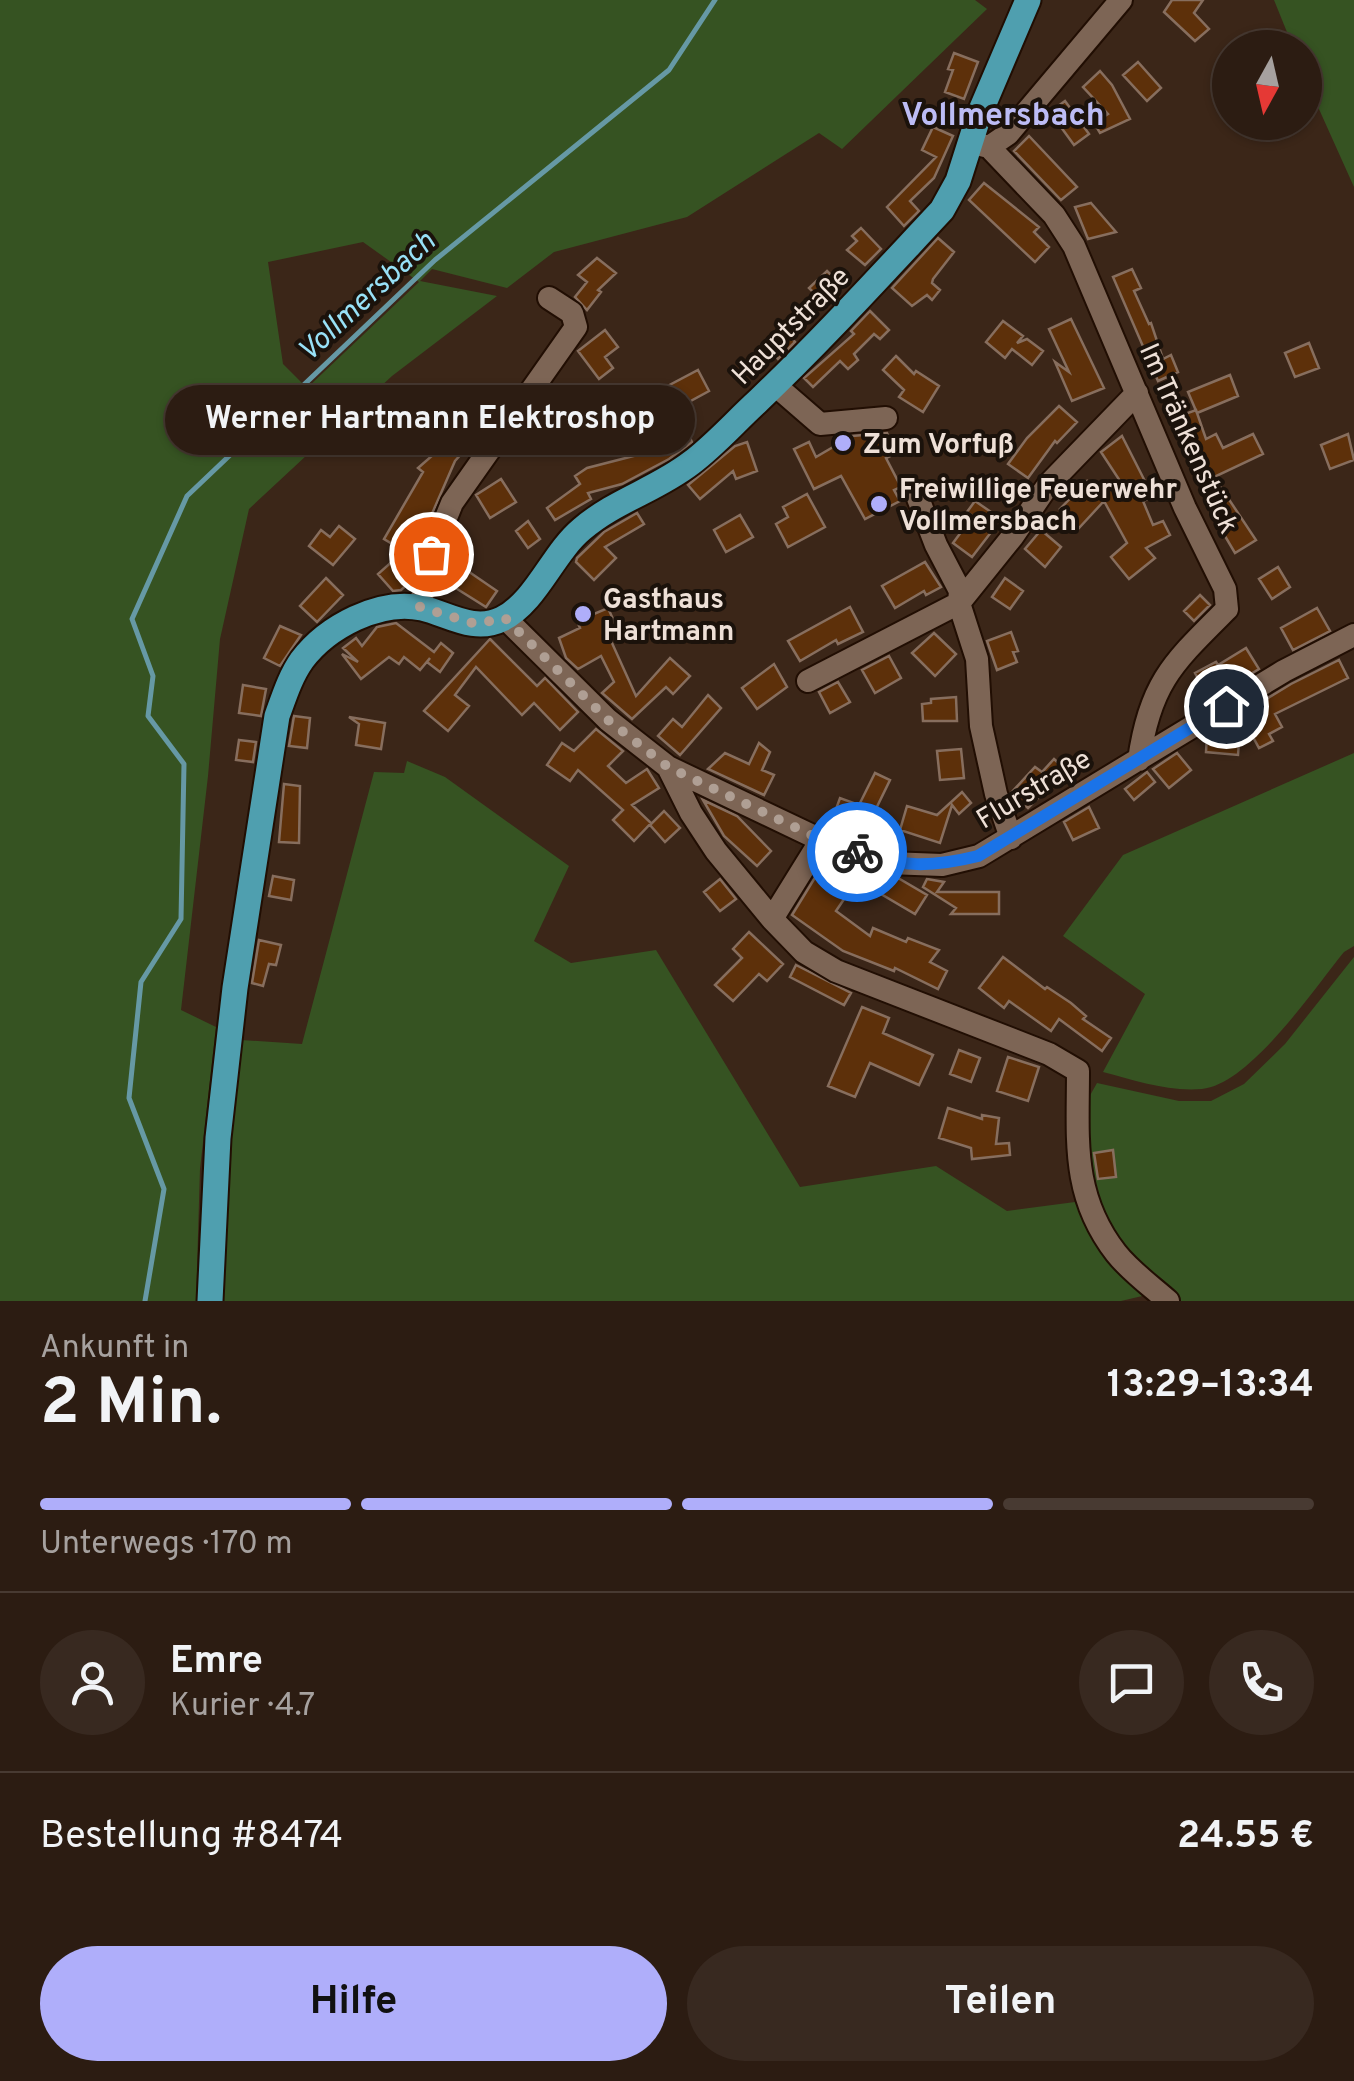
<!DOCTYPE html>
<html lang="de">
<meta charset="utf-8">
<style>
:root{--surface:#2c1c12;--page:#382920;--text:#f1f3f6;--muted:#a6a19f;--line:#483a32;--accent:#afaefa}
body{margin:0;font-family:Overpass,sans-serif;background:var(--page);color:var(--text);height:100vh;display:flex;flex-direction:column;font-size:38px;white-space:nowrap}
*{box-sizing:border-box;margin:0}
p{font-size:32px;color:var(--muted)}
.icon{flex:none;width:55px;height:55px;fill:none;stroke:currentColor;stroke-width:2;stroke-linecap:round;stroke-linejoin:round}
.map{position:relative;height:1301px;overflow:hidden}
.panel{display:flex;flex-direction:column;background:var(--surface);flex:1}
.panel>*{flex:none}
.needle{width:65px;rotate:188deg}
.fabs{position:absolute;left:1212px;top:30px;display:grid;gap:20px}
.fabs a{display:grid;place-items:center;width:110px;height:110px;border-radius:50%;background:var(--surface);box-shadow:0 2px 8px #0004,0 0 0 2px var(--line);font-size:50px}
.pin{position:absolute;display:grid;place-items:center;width:85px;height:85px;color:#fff;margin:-42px;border:5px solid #fff;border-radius:50%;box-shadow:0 2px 10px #0007}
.courier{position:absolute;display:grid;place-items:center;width:100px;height:100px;margin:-50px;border:8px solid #1a73e8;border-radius:50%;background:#fff;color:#222;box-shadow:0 2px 12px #0007}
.bubble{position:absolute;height:70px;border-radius:35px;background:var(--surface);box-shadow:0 2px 8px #0004,0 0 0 2px var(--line);font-size:32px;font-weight:700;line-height:70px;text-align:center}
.summary em{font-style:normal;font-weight:700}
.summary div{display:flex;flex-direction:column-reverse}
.summary{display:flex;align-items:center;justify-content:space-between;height:170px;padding:0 40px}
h1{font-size:65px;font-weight:700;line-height:75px}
.bar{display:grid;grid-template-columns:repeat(4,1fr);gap:15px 10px;align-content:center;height:120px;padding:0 40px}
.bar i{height:12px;border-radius:8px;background:var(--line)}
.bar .selected{background:var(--accent)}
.bar p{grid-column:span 4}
.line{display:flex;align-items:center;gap:25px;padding:0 40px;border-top:2px solid var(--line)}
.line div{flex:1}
.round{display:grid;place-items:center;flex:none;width:105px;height:105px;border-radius:52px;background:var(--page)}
.action{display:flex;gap:20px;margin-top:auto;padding:20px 40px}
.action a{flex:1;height:115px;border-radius:60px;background:var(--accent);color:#111;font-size:40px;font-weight:700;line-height:115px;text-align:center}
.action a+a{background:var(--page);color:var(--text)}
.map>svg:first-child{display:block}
</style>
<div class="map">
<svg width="1354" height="1301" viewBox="0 0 1354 1301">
<rect width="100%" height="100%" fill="#3b2618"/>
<!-- green -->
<path fill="#365322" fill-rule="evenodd" d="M0 0H975L987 9 842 149 819 133 687 217 554 252 507 288 432 269 420 281 497 296 392 376 249 509 220 639 208 776 181 1010 216 1027 200 1169 196 1301H0ZM363 242 419 282 307 388 283 364 268 262Z
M1274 0H1354V187L1305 78V48L1293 47Z
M1354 753V946L1344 952C1313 990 1250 1084 1202 1089 1168 1092 1134 1080 1103 1072L1145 994 1063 936 1123 855Z
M407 761 445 777 569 866 534 941 571 963 656 950 800 1187 936 1166 1007 1211 1075 1202C1096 1252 1110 1263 1155 1293L1121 1301H222L232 1128 241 1040 302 1044 374 772 404 773Z
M1354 957V1301H1181L1164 1281 1122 1248 1089 1183 1088 1099 1097 1083 1179 1101H1211L1244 1084 1285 1044Z"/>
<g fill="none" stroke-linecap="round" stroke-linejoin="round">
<!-- stream -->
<path stroke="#6699a5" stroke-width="5" d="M145 1301 164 1189 129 1098 141 982 181 919 184 764 148 716 153 676 132 619 187 496 435 260 669 70 715 0"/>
</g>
<!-- building -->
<path fill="#5d300a" stroke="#876e5e" stroke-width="2.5" d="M1172 0H1203L1194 13 1209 29 1195 41 1164 12Z
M954 53 978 62 964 99 945 92 953 70 948 69Z
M1138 62 1161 88 1147 101 1123 75Z
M1100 71 1112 85 1130 119 1100 133 1094 123 1108 114 1083 87Z
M1065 101 1089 134 1074 145 1050 112Z
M933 127 953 136 934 178 910 201 919 211 904 226 887 207 936 157 922 150Z
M1029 136 1077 187 1061 200 1014 151Z
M984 183 1039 227 1034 232 1049 247 1035 262 969 200Z
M1091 203 1116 232 1088 239 1075 207Z
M861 228 881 249 865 265 847 250 857 241 852 236Z
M938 238 954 252 933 279 932 283 940 290 932 300 927 295 912 306 892 288Z
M597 258 616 273 598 290 601 292 587 310 575 297 587 282 578 275Z
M1132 269 1141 288 1134 291 1149 324 1151 323 1163 359 1171 355 1178 372 1158 381 1113 277Z
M827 271 841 285 823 302 809 288Z
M870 311 889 330 880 339 874 334 854 354 858 360 848 369 840 361 813 387 804 378 854 334 851 331Z
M1071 319 1104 388 1072 401 1055 362 1069 372 1049 329Z
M1003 321 1023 336 1017 343 1027 339 1043 351 1032 365 1012 349 1005 358 986 342Z
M782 327 795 342 778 359 764 343Z
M605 330 618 347 605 357 613 368 599 379 578 351Z
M1309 343 1319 368 1295 377 1285 353Z
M896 356 914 374 916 371 939 386 923 412 899 397 904 390 883 370Z
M698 370 709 391 674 410 662 389Z
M1230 375 1238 396 1197 413 1188 392Z
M567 395 583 424 557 438 541 409Z
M473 399 495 417 455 461 424 532 401 572 410 582 401 590 393 591 378 574 404 551 384 539 423 472 418 468 441 448 431 438 448 421 452 425Z
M1059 406 1077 422 1057 443 1055 441 1028 478 1008 464 1027 438Z
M1196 410 1206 439 1216 434 1223 448 1253 434 1263 454 1214 477 1256 540 1235 553 1216 521 1225 516 1202 483 1174 418Z
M647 421 660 437 684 425 692 442 669 459 622 484 588 493 591 499 555 520 547 508 580 484 575 476 587 468 653 451 636 430Z
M887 433 897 453 886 458 901 487 894 490 900 501 865 519 841 476 814 489 794 449 809 442 816 457 852 436Z
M1348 434 1354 460 1330 469 1321 445Z
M1122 436 1153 497 1143 501 1153 525 1163 521 1170 535 1146 548 1155 558 1129 579 1111 557 1127 543 1104 501 1079 528 1060 509 1087 481 1096 496 1122 484 1101 452Z
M747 442 757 471 736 479 733 471 700 499 688 485 735 446Z
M501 479 516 502 490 518 476 495Z
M807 494 825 527 788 547 776 524 788 517 783 507Z
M975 501 991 512 983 524 992 531 972 557 953 543 973 516 967 512Z
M637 513 644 524 605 547 616 558 594 580 576 562 577 558 604 532Z
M740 515 753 537 726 552 714 530Z
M528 521 540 539 528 548 516 531Z
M339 526 355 539 333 565 309 546 321 530 330 537Z
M1041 530 1061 547 1045 567 1025 549Z
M925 562 941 587 926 595 924 591 895 608 882 586Z
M459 565 497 591 486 607 446 582Z
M1278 567 1290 587 1272 599 1259 579Z
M326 578 343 595 317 622 300 606Z
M1005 578 1023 591 1010 609 992 597Z
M1200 595 1210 605 1194 621 1184 611Z
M850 607 863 632 838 644 836 640 800 661 788 641Z
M608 608 617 628 607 632 636 696 670 658 690 676 673 694 666 687 632 719 602 693 614 682 601 656 578 669 566 658 559 638 580 628 577 621Z
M1317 608 1330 631 1293 650 1281 628Z
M396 623 434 652 441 643 453 653 440 672 427 662 430 658 420 670 404 657 399 664 389 657 361 679 342 654 358 662 343 648 356 638 362 646 377 627Z
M280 626 301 635 280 666 264 658Z
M1011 632 1018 651 1013 652 1017 662 997 670 987 641Z
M934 633 956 654 935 676 912 653Z
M490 639 537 686 545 678 578 712 560 730 534 703 522 715 476 667 455 695 469 706 448 731 424 711Z
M1246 648 1259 669 1197 706 1189 695 1202 686 1195 673 1216 662 1218 665Z
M889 656 901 678 875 693 862 670Z
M1339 660 1348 678 1275 714 1282 727 1269 734 1273 741 1259 748 1241 715 1238 755 1206 752 1207 735 1291 684Z
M774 664 787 687 757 709 742 688Z
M838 682 850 702 830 713 819 692Z
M243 685 266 689 261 716 239 713Z
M708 695 721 708 680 755 658 736 673 719 682 727Z
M956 697 957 721H923L922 704 931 703V699Z
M294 716 310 718 307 748 289 746Z
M349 717 385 723 381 749 356 745 359 724Z
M596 729 623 751 608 766 626 783 647 769 659 788 632 805 651 823 634 841 613 820 623 810 578 770 570 781 547 765 562 743 574 751Z
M239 740 256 742 253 762 236 760Z
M759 743 770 752 762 770 774 775 764 795 708 769 725 753 749 764Z
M961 749 964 778 940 780 937 751Z
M1177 753 1191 770 1169 788 1153 769Z
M1054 759 1066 770 1028 808 1011 793 1035 767 1042 772Z
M1147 772 1155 782 1134 800 1125 789Z
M875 773 890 780 872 817 893 822 887 843 866 839V836L831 823 840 798 859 805Z
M284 784 300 786 299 843 279 842Z
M962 792 971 803 959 814 952 805 940 843 900 830 907 806 937 815Z
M703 800 737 816 771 851 757 866 724 836Z
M1089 807 1099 828 1073 840 1064 822Z
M664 811 680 828 665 842 650 825Z
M827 858 870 873 881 880 883 877 898 878 927 895 915 914 857 880 836 911 870 936 873 928 906 942 908 938 939 950 930 962 947 971 938 989 895 968 894 971 843 951 792 915Z
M273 876 294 880 291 900 269 896Z
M720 879 736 899 720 911 704 892Z
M927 879 944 882 937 892H999V914H951L956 908 923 887Z
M749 932 783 964 767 981 759 974 733 1001 715 985 742 958 733 949Z
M259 940 281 945 276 965 269 964 263 986 252 983Z
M1003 957 1045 989 1047 987 1071 1003 1086 1016 1083 1019 1111 1038 1102 1051 1059 1019 1051 1031 1009 1001 1004 1008 979 988Z
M796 965 851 993 844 1005 790 977Z
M862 1007 889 1018 883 1033 933 1055 919 1085 870 1063 855 1097 828 1086Z
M959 1050 980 1058 971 1082 950 1074Z
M1008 1057 1039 1067 1028 1101 997 1091Z
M948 1108 982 1119V1115L999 1118 996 1144 1009 1143 1010 1155 972 1159 971 1148 939 1138Z
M1113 1150 1116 1177 1098 1179 1094 1153Z"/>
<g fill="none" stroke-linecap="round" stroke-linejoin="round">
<!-- minor casing -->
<g stroke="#210e03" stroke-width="26">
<path id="minor" d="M977 144 989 147 1008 134 1121 0
M989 147 1054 215 1074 246 1185 508 1225 589 1227 609C1174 662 1150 682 1139 760
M775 385 820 424 886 418
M916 493 936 545 960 591 959 603 977 659 981 726 996 794 1011 838
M420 607 431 555 452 503 576 327 572 313 549 298
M505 618 608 720 668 767 691 813 716 851 772 919 804 952 836 971 1049 1054 1078 1071C1078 1139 1071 1195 1116 1253 1130 1271 1151 1286 1168 1301
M808 681 959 603 1013 536 1048 485 1137 393
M668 767 821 840 888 863 942 865 979 856 1284 671 1354 635
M772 919 821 840"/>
</g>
<!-- major casing -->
<g stroke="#210e03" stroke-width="29">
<path id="major" d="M210 1301 218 1138 235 988 277 716C284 697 290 677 302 660 327 627 379 599 422 608 448 614 474 633 502 619 537 601 552 554 582 529 616 500 656 490 691 463 715 445 736 421 758 401 822 340 882 274 942 210L958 181 979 115 1028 0"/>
</g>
<!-- minor -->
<use href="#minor" stroke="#7d6555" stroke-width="22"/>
<!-- major -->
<use href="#major" stroke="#4f9faf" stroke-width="25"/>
</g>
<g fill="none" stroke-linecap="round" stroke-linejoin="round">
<!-- done -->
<path stroke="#af9f94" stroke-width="10" stroke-dasharray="0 18" d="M431 554 420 607 476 624 505 618 608 720 668 767 822 840 857 852"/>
<!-- route -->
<path stroke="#1a73e8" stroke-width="12" d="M857 852C900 868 934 867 978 856L1226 706"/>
</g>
<!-- markers -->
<g fill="#afaefa" stroke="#1b120b" stroke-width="4">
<circle cx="843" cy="443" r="10"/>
<circle cx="879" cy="504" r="10"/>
<circle cx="583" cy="614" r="10"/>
</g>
<g text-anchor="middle" stroke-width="8" stroke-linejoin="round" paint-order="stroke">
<!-- street labels -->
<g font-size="28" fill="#eee0d7" stroke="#1b120b">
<text transform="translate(790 325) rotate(-45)" y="10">Hauptstraße</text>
<text transform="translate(1190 438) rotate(66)" y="10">Im Tränkenstück</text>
<text transform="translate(1033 788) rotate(-31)" y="10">Flurstraße</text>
</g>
<!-- poi labels -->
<g font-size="28" font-weight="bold" fill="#eee0d7" stroke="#1b120b" text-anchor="start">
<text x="863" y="453">Zum Vorfuß</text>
<text x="899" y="498">Freiwillige Feuerwehr<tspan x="899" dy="32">Vollmersbach</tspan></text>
<text x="603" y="608">Gasthaus<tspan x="603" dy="32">Hartmann</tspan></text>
</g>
<!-- water labels -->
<g font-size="30" font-style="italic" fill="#98e1f7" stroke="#1b120b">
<text transform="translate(366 296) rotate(-43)" y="10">Vollmersbach</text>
</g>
<!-- quarter labels -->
<g font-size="32" font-weight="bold" fill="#bcbcf5" stroke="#1b120b">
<text x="1003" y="125">Vollmersbach</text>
</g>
</g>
</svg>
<div class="fabs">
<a><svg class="needle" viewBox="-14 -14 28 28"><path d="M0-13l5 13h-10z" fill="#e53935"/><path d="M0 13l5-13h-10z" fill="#a6a19f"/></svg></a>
</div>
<div class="pin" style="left:431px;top:554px;background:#ea580c"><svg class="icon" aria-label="bag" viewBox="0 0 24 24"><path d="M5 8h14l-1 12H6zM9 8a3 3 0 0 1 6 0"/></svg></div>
<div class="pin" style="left:1226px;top:706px;background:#1f2937"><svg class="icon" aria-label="home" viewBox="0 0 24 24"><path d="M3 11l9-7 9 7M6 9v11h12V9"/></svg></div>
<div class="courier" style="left:857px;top:852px"><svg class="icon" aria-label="bike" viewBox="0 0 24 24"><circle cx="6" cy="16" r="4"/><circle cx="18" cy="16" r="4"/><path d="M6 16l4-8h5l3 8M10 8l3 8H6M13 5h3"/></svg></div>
<div class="bubble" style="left:165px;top:385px;width:530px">Werner Hartmann Elektroshop</div>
</div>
<section class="panel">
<div class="summary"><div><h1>2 Min.</h1><p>Ankunft in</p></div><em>13:29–13:34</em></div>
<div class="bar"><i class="selected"></i><i class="selected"></i><i class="selected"></i><i></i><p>Unterwegs · 170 m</p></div>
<div class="line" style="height:180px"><a class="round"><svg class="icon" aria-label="person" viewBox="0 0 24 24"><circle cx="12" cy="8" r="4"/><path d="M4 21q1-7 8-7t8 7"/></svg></a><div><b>Emre</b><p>Kurier · 4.7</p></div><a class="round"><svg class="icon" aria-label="chat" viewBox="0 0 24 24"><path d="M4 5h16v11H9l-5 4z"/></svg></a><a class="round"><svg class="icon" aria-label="phone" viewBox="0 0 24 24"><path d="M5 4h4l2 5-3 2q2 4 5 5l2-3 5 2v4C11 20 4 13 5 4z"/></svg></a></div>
<div class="line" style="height:130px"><div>Bestellung #8474</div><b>24.55 €</b></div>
<div class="action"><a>Hilfe</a><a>Teilen</a></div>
</section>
